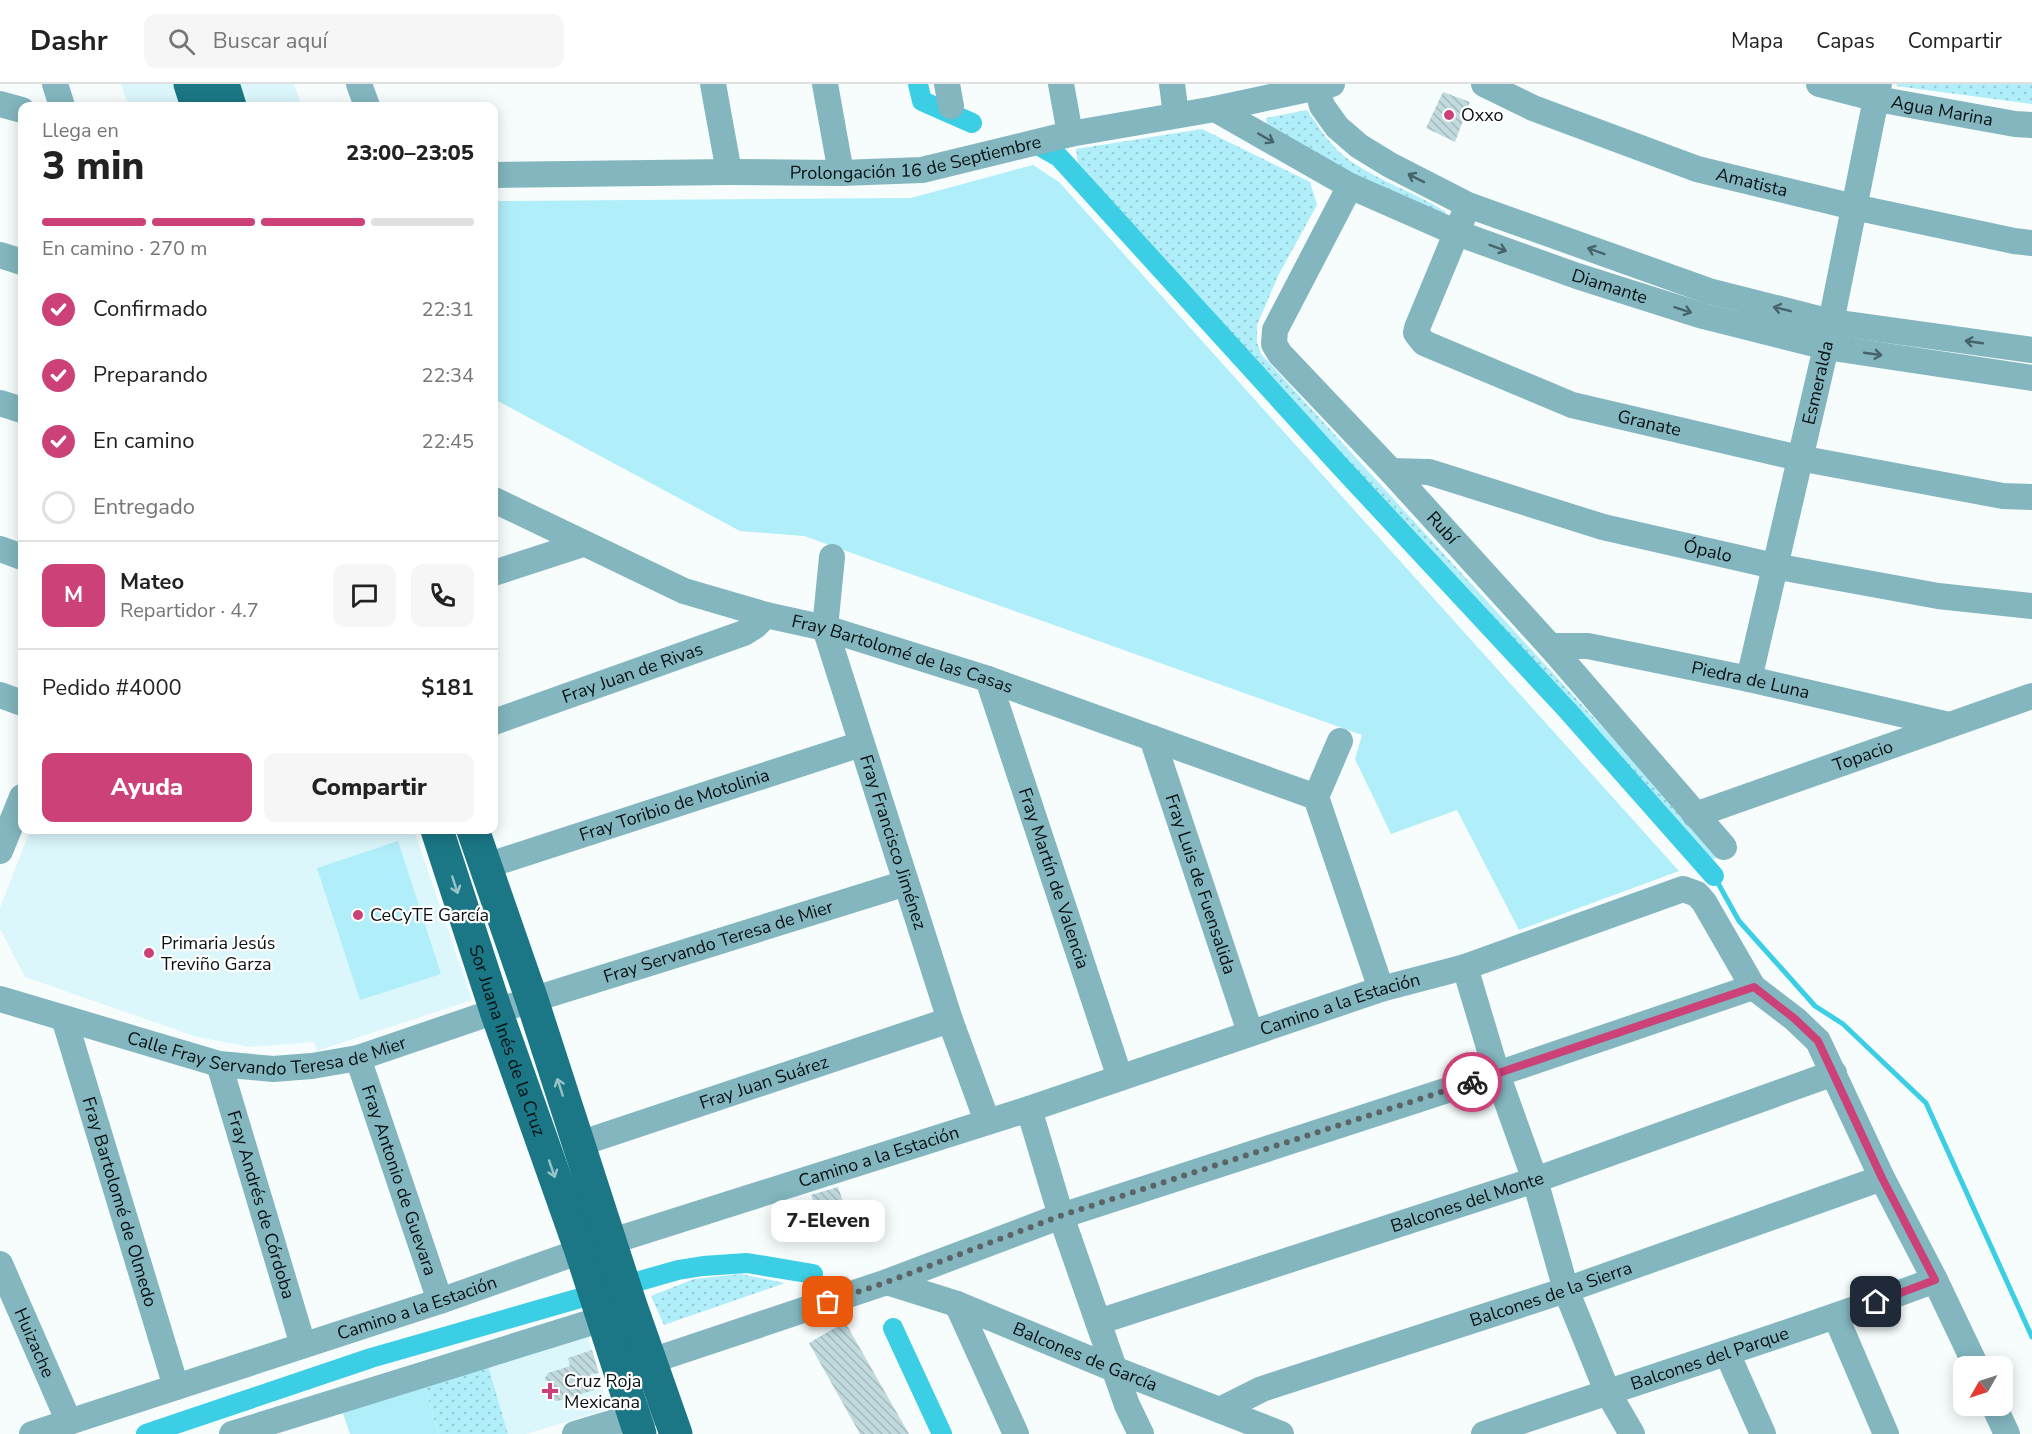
<!DOCTYPE html>
<html lang="es">
<meta charset="utf-8">
<style>
:root{--surface:#fff;--page:#f6f6f6;--text:#222;--muted:#767676;--line:#e0e0e0;--accent:#cc4178}
body{margin:0;font-family:"Nunito Sans",sans-serif;background:var(--page);color:var(--text);height:100vh;display:flex;flex-direction:column;font-size:22px;white-space:nowrap}
*{box-sizing:border-box;margin:0}
p{font-size:20px;color:var(--muted)}
.icon{flex:none;width:33px;height:33px;fill:none;stroke:currentColor;stroke-width:2;stroke-linecap:round;stroke-linejoin:round}
.map{position:relative;flex:1;overflow:hidden}
.sheet{position:absolute;left:18px;top:18px;width:480px;height:732px;display:flex;flex-direction:column;background:var(--surface);border-radius:12px;box-shadow:0 3px 15px #0003}
.sheet>*{flex:none}
.needle{width:39px;rotate:231deg}
.fabs{position:absolute;left:1953px;top:1272px;display:grid;gap:12px}
.fabs a{display:grid;place-items:center;width:60px;height:60px;border-radius:12px;background:var(--surface);box-shadow:0 3px 15px #0003;font-size:30px}
.pin{position:absolute;display:grid;place-items:center;width:51px;height:51px;color:#fff;margin:-26px;border-radius:12px;box-shadow:0 3px 9px #0006}
.courier{position:absolute;display:grid;place-items:center;width:60px;height:60px;margin:-30px;border:4px solid #cc4178;border-radius:50%;background:#fff;color:#222;box-shadow:0 2px 8px #0007}
.bubble{position:absolute;height:42px;border-radius:12px;background:var(--surface);box-shadow:0 3px 15px #0003;font-size:20px;font-weight:800;line-height:42px;text-align:center}
.overview em{font-style:normal;font-weight:800}
.overview div{display:flex;flex-direction:column-reverse}
.overview{display:flex;align-items:center;justify-content:space-between;height:102px;padding:0 24px}
h1{font-size:39px;font-weight:800;line-height:45px}
.bar{display:grid;grid-template-columns:repeat(4,1fr);gap:9px 6px;align-content:center;height:72px;padding:0 24px}
.bar i{height:8px;border-radius:4px;background:var(--line)}
.bar .selected{background:var(--accent)}
.bar p{grid-column:span 4}
.line{display:flex;align-items:center;gap:15px;padding:0 24px;border-top:2px solid var(--line)}
.line div{flex:1}
.round{display:grid;place-items:center;flex:none;width:63px;height:63px;border-radius:12px;background:var(--page)}
ol{padding:0 24px;list-style:none}
li{display:flex;align-items:center;gap:18px;height:66px}
li p{margin-inline-start:auto}
li .icon{padding:6px;border-radius:50%;background:var(--accent);color:#fff;stroke-width:4}
li:last-child{color:var(--muted)}
li i{width:33px;height:33px;border:3px solid var(--line);border-radius:50%}
.primary-button{display:flex;gap:12px;margin-top:auto;padding:12px 24px}
.primary-button a{flex:1;height:69px;border-radius:12px;background:var(--accent);color:#fff;font-size:24px;font-weight:800;line-height:69px;text-align:center}
.primary-button a+a{background:var(--page);color:var(--text)}
header{display:flex;align-items:center;gap:36px;box-sizing:border-box;height:84px;padding:0 30px;background:var(--surface);border-bottom:2px solid var(--line)}
header strong{font-size:28px}
nav{display:flex;gap:33px;margin-inline-start:auto;font-size:21px}
.search{width:420px;height:54px;background:var(--page);display:flex;align-items:center;gap:15px;box-sizing:border-box;padding:0 21px;border-radius:12px;color:var(--muted);font-size:22px}
.map>svg:first-child{display:block}
</style>
<header>
<strong>Dashr</strong>
<div class="search"><svg class="icon" aria-label="search" viewBox="0 0 24 24"><circle cx="10" cy="10" r="6"/><path d="M15 15l6 6"/></svg>Buscar aquí</div>
<nav><a>Mapa</a><a>Capas</a><a>Compartir</a></nav>
</header>
<div class="map">
<svg width="2032" height="1350" viewBox="0 0 2032 1350">
<defs>
<pattern id="park-dots" width="8" height="8" patternUnits="userSpaceOnUse" patternTransform="scale(1.5)"><rect width="8" height="8" fill="#b0eef9"/><path d="M2 2h.1M6 6h.1" fill="none" stroke="#96cbd5" stroke-width="1.8" stroke-linecap="round"/></pattern>
<pattern id="building-back-hatch" width="6" height="6" patternUnits="userSpaceOnUse" patternTransform="scale(1.5)"><rect width="6" height="6" fill="#c0dade"/><path d="M-1 5l2 2M0 0l6 6M5-1l2 2" fill="none" stroke="#a4babe"/></pattern>
</defs>
<rect width="100%" height="100%" fill="#f7fdfd"/>
<!-- built -->
<path fill="#dbf7fc" d="M121 0H294L302 22H128Z
M30 746H414L472 916 317 967 314 958 251 963 197 953 25 893 0 845V824Z
M586 1247 609 1325 526 1350H508L487 1278Z"/>
<!-- grass -->
<path fill="#b0eef9" d="M1033 81 1059 98 1679 787 1519 846 1457 726 1391 750 1355 675 1362 651 804 452 740 447 494 315V117L911 114Z
M398 757 441 890 360 916 317 784Z
M424 1301 439 1350H350L342 1326Z"/>
<!-- park -->
<path fill="url(#park-dots)" d="M1897 0H2032V20L1896 2Z
M1307 26C1320 45 1332 65 1352 78 1381 98 1416 109 1446 128L1443 133 1437 137 1267 47 1266 34Z
M1202 45 1310 98 1317 121 1279 190 1257 241V258L1261 270 1721 773 1709 776 1078 79 1076 65Z
M741 1190 785 1199 664 1241 651 1212 694 1195Z
M487 1278 508 1350H439L424 1301Z"/>
<g fill="none" stroke-linecap="round" stroke-linejoin="round">
<!-- stream -->
<path stroke="#3bcee4" stroke-width="5" d="M1714 792 1739 837 1815 922 1843 940 1926 1019 2032 1253"/>
<!-- canal -->
<path stroke="#3bcee4" stroke-width="20" d="M918 0 922 17 972 39
M1043 64 1059 73 1340 382 1568 627 1714 792
M893 1244 942 1350
M146 1350 371 1274 678 1186 703 1182 747 1179 813 1190"/>
</g>
<!-- building -->
<path fill="url(#building-back-hatch)" d="M1443 8 1470 18 1455 58 1426 44Z
M838 1103 848 1132 822 1140 811 1111Z
M845 1238 909 1350H860L809 1259Z
M592 1266 599 1289 590 1290 594 1306 558 1317 552 1316 550 1313 545 1294 548 1289 570 1282 568 1274Z"/>
<g fill="none" stroke-linecap="round" stroke-linejoin="round">
<!-- minor -->
<g stroke="#83b6bf" stroke-width="26">
<path d="M55 0 62 22"/>
<path d="M359 0 367 22"/>
<path d="M713 0 729 88"/>
<path d="M825 0 841 89"/>
<path d="M947 0 951 22"/>
<path d="M1061 0 1070 50"/>
<path d="M1172 0 1176 31"/>
<path id="s1" d="M1484 0 1533 24 1697 85 1854 123 2014 157 2032 159"/>
<path id="s2" d="M1819 0 1877 15 2015 40 2032 41"/>
<path d="M1317 3 1322 22 1337 43 1359 62 1390 81 1468 121 1709 207 1831 238 2032 266"/>
<path d="M0 20 22 26"/>
<path id="s3" d="M1215 25 1350 102 1457 149 1577 192 1703 232 1826 263 2032 294"/>
<path id="s4" d="M494 91 729 88 841 89 922 86 1070 50 1215 25 1332 0"/>
<path id="s5" d="M1350 102 1275 246 1274 260 1280 270 1391 387 1550 562 1724 763"/>
<path id="s6" d="M1463 133 1417 244 1416 249 1424 259 1572 321 1799 374 2003 412 2032 413"/>
<path d="M0 171 22 178"/>
<path d="M0 319 22 326"/>
<path id="s7" d="M1391 387 1429 388 1603 443 1774 482 1938 512 2032 522"/>
<path id="s8" d="M494 416 684 507 766 531 825 544 988 595 1316 713"/>
<path d="M0 465 22 473"/>
<path id="s9" d="M832 473 825 544 950 936 987 1037"/>
<path d="M494 489 583 460"/>
<path id="s10" d="M1550 562H1588L1749 595 1949 641"/>
<path id="s11" d="M988 595 1120 994"/>
<path id="s12" d="M1749 595 1826 263 1879 0"/>
<path d="M0 611 22 619"/>
<path id="s13" d="M494 638 744 549 755 542 766 531"/>
<path id="s14" d="M1152 654 1250 948"/>
<path d="M1340 657 1316 713 1381 905"/>
<path id="s15" d="M1695 731 2032 612"/>
<path d="M0 767 22 713"/>
<path id="s16" d="M486 782 861 660"/>
<path d="M1465 883 1497 990 1535 1096 1566 1206 1607 1307 1632 1350"/>
<path id="s17" d="M0 915 219 980 273 985 312 982 358 974 496 927 906 799"/>
<path id="s18" d="M64 934 176 1303"/>
<path id="s19" d="M358 974 440 1217"/>
<path id="s20" d="M219 980 303 1261"/>
<path d="M1029 1025 1061 1132 1127 1321 1141 1350"/>
<path id="s21" d="M579 1060 950 936"/>
<path id="s22" d="M0 1180 69 1338"/>
<path id="s23" d="M887 1198 957 1220 1114 1285 1281 1350"/>
<path d="M957 1220 1016 1350"/>
<path d="M1836 1233 1886 1350"/>
<path id="s24" d="M1098 1238 1535 1096 1834 989"/>
<path d="M1727 1269 1763 1350"/>
<path d="M651 1277 887 1198 1061 1132 1497 990 1753 903"/>
<path d="M1994 1322 2007 1350"/>
<path id="s25" d="M1220 1326 1262 1305 1566 1206 1882 1094"/>
<path id="s26" d="M32 1350 440 1217 581 1167 1029 1025 1381 905 1465 883 1683 805 1697 810 1704 818 1753 903 1795 935 1818 957 1882 1094 1935 1196 1976 1282"/>
<path d="M232 1350 602 1235"/>
<path d="M575 1350 635 1332 653 1329"/>
<path id="s27" d="M1484 1350C1634 1298 1786 1252 1935 1196"/>
</g>
<!-- major -->
<g stroke="#1b7785" stroke-width="33">
<path d="M190 0 197 22"/>
<path d="M223 0 230 22"/>
<path id="s28" d="M437 746 496 927 581 1167 640 1350"/>
<path d="M473 746 532 916 631 1222 676 1350"/>
</g>
</g>
<!-- one-way arrows -->
<defs><path id="oneway-shaft" d="M-6 0H5M1.5-3L5.5 0L1.5 3" fill="none" stroke-width="1.6" stroke-linecap="round" stroke-linejoin="round" transform="scale(1.5)"/></defs>
<g stroke="#466469">
<use href="#oneway-shaft" transform="translate(1266 54) rotate(30)"/>
<use href="#oneway-shaft" transform="translate(1416 94) rotate(-153)"/>
<use href="#oneway-shaft" transform="translate(1498 164) rotate(20)"/>
<use href="#oneway-shaft" transform="translate(1596 167) rotate(-160)"/>
<use href="#oneway-shaft" transform="translate(1782 225) rotate(-166)"/>
<use href="#oneway-shaft" transform="translate(1683 226) rotate(18)"/>
<use href="#oneway-shaft" transform="translate(1974 258) rotate(-172)"/>
<use href="#oneway-shaft" transform="translate(1873 270) rotate(8)"/>
</g>
<g stroke="#98c2c8">
<use href="#oneway-shaft" transform="translate(455 801) rotate(72)"/>
<use href="#oneway-shaft" transform="translate(560 1003) rotate(-108)"/>
<use href="#oneway-shaft" transform="translate(552 1085) rotate(71)"/>
</g>
<g fill="none" stroke-linecap="round" stroke-linejoin="round">
<!-- done -->
<path stroke="#5c6465" stroke-width="6" stroke-dasharray="0 10.8" d="M828 1218 887 1198 1060 1132 1472 998"/>
<!-- route -->
<path stroke="#cc4178" stroke-width="8" d="M1472 998 1754 903 1795 935 1818 957 1882 1094 1935 1196 1876 1218"/>
</g>
<!-- markers -->
<g fill="#cc4178" stroke="#fff" stroke-width="2">
<circle cx="1449" cy="31" r="6"/>
<circle cx="358" cy="831" r="6"/>
<circle cx="149" cy="869" r="6"/>
<path d="M547 1298h6v6h6v6h-6v6h-6v-6h-6v-6h6z"/>
</g>
<g text-anchor="middle" stroke-width="4.5" stroke-linejoin="round" paint-order="stroke">
<!-- street labels -->
<g font-size="18" fill="#081113" stroke="#fff">
<text dy="6" stroke="none"><textPath href="#s2" startOffset="126">Agua Marina</textPath></text>
<text dy="6" stroke="none"><textPath href="#s4" startOffset="423">Prolongación 16 de Septiembre</textPath></text>
<text dy="6" stroke="none"><textPath href="#s1" startOffset="286">Amatista</textPath></text>
<text dy="6" stroke="none"><textPath href="#s3" startOffset="434">Diamante</textPath></text>
<text dy="6" stroke="none"><textPath href="#s12" startOffset="304">Esmeralda</textPath></text>
<text dy="6" stroke="none"><textPath href="#s6" startOffset="378">Granate</textPath></text>
<text dy="6" stroke="none"><textPath href="#s5" startOffset="426">Rubí</textPath></text>
<text dy="6" stroke="none"><textPath href="#s7" startOffset="328">Ópalo</textPath></text>
<text dy="6" stroke="none"><textPath href="#s8" startOffset="438">Fray Bartolomé de las Casas</textPath></text>
<text dy="6" stroke="none"><textPath href="#s13" startOffset="147">Fray Juan de Rivas</textPath></text>
<text dy="6" stroke="none"><textPath href="#s10" startOffset="204">Piedra de Luna</textPath></text>
<text dy="6" stroke="none"><textPath href="#s15" startOffset="178">Topacio</textPath></text>
<text dy="6" stroke="none"><textPath href="#s16" startOffset="198">Fray Toribio de Motolinia</textPath></text>
<text dy="6" stroke="none"><textPath href="#s9" startOffset="296">Fray Francisco Jiménez</textPath></text>
<text dy="6" stroke="none"><textPath href="#s11" startOffset="210">Fray Martín de Valencia</textPath></text>
<text dy="6" stroke="none"><textPath href="#s14" startOffset="154">Fray Luis de Fuensalida</textPath></text>
<text dy="6" stroke="none"><textPath href="#s17" startOffset="747">Fray Servando Teresa de Mier</textPath></text>
<text dy="6" stroke="none"><textPath href="#s26" startOffset="1377">Camino a la Estación</textPath></text>
<text dy="6" stroke="none"><textPath href="#s17" startOffset="276">Calle Fray Servando Teresa de Mier</textPath></text>
<text dy="6" stroke="none"><textPath href="#s28" startOffset="222">Sor Juana Inés de la Cruz</textPath></text>
<text dy="6" stroke="none"><textPath href="#s21" startOffset="195">Fray Juan Suárez</textPath></text>
<text dy="6" stroke="none"><textPath href="#s26" startOffset="891">Camino a la Estación</textPath></text>
<text dy="6" stroke="none"><textPath href="#s19" startOffset="129">Fray Antonio de Guevara</textPath></text>
<text dy="6" stroke="none"><textPath href="#s24" startOffset="388">Balcones del Monte</textPath></text>
<text dy="6" stroke="none"><textPath href="#s18" startOffset="192">Fray Bartolomé de Olmedo</textPath></text>
<text dy="6" stroke="none"><textPath href="#s20" startOffset="147">Fray Andrés de Córdoba</textPath></text>
<text dy="6" stroke="none"><textPath href="#s25" startOffset="351">Balcones de la Sierra</textPath></text>
<text dy="6" stroke="none"><textPath href="#s26" startOffset="405">Camino a la Estación</textPath></text>
<text dy="6" stroke="none"><textPath href="#s22" startOffset="86">Huizache</textPath></text>
<text dy="6" stroke="none"><textPath href="#s23" startOffset="212">Balcones de García</textPath></text>
<text dy="6" stroke="none"><textPath href="#s27" startOffset="238">Balcones del Parque</textPath></text>
</g>
<!-- poi labels -->
<g font-size="18" fill="#081113" stroke="#fff" text-anchor="start">
<text x="1461" y="37">Oxxo</text>
<text x="370" y="837">CeCyTE García</text>
<text x="161" y="865">Primaria Jesús<tspan x="161" dy="21">Treviño Garza</tspan></text>
<text x="564" y="1303">Cruz Roja<tspan x="564" dy="21">Mexicana</tspan></text>
</g>
</g>
</svg>
<div class="fabs">
<a><svg class="needle" viewBox="-14 -14 28 28"><path d="M0-13l5 13h-10z" fill="#e53935"/><path d="M0 13l5-13h-10z" fill="#767676"/></svg></a>
</div>
<div class="pin" style="left:828px;top:1218px;background:#ea580c"><svg class="icon" aria-label="bag" viewBox="0 0 24 24"><path d="M5 8h14l-1 12H6zM9 8a3 3 0 0 1 6 0"/></svg></div>
<div class="pin" style="left:1876px;top:1218px;background:#1f2937"><svg class="icon" aria-label="home" viewBox="0 0 24 24"><path d="M3 11l9-7 9 7M6 9v11h12V9"/></svg></div>
<div class="courier" style="left:1472px;top:998px"><svg class="icon" aria-label="bike" viewBox="0 0 24 24"><circle cx="6" cy="16" r="4"/><circle cx="18" cy="16" r="4"/><path d="M6 16l4-8h5l3 8M10 8l3 8H6M13 5h3"/></svg></div>
<div class="bubble" style="left:771px;top:1116px;width:114px">7-Eleven</div>
<section class="sheet">
<div class="overview"><div><h1>3 min</h1><p>Llega en</p></div><em>23:00–23:05</em></div>
<div class="bar"><i class="selected"></i><i class="selected"></i><i class="selected"></i><i></i><p>En camino · 270 m</p></div>
<ol>
<li><svg class="icon" aria-label="check" viewBox="0 0 24 24"><path d="M5 12l5 5 9-10"/></svg>Confirmado<p>22:31</p></li>
<li><svg class="icon" aria-label="check" viewBox="0 0 24 24"><path d="M5 12l5 5 9-10"/></svg>Preparando<p>22:34</p></li>
<li><svg class="icon" aria-label="check" viewBox="0 0 24 24"><path d="M5 12l5 5 9-10"/></svg>En camino<p>22:45</p></li>
<li><i></i>Entregado</li>
</ol>
<div class="line" style="height:108px"><b class="round" style="background:var(--accent);color:#fff">M</b><div><b>Mateo</b><p>Repartidor · 4.7</p></div><a class="round"><svg class="icon" aria-label="chat" viewBox="0 0 24 24"><path d="M4 5h16v11H9l-5 4z"/></svg></a><a class="round"><svg class="icon" aria-label="phone" viewBox="0 0 24 24"><path d="M5 4h4l2 5-3 2q2 4 5 5l2-3 5 2v4C11 20 4 13 5 4z"/></svg></a></div>
<div class="line" style="height:78px"><div>Pedido #4000</div><b>$181</b></div>
<div class="primary-button"><a>Ayuda</a><a>Compartir</a></div>
</section>
</div>
